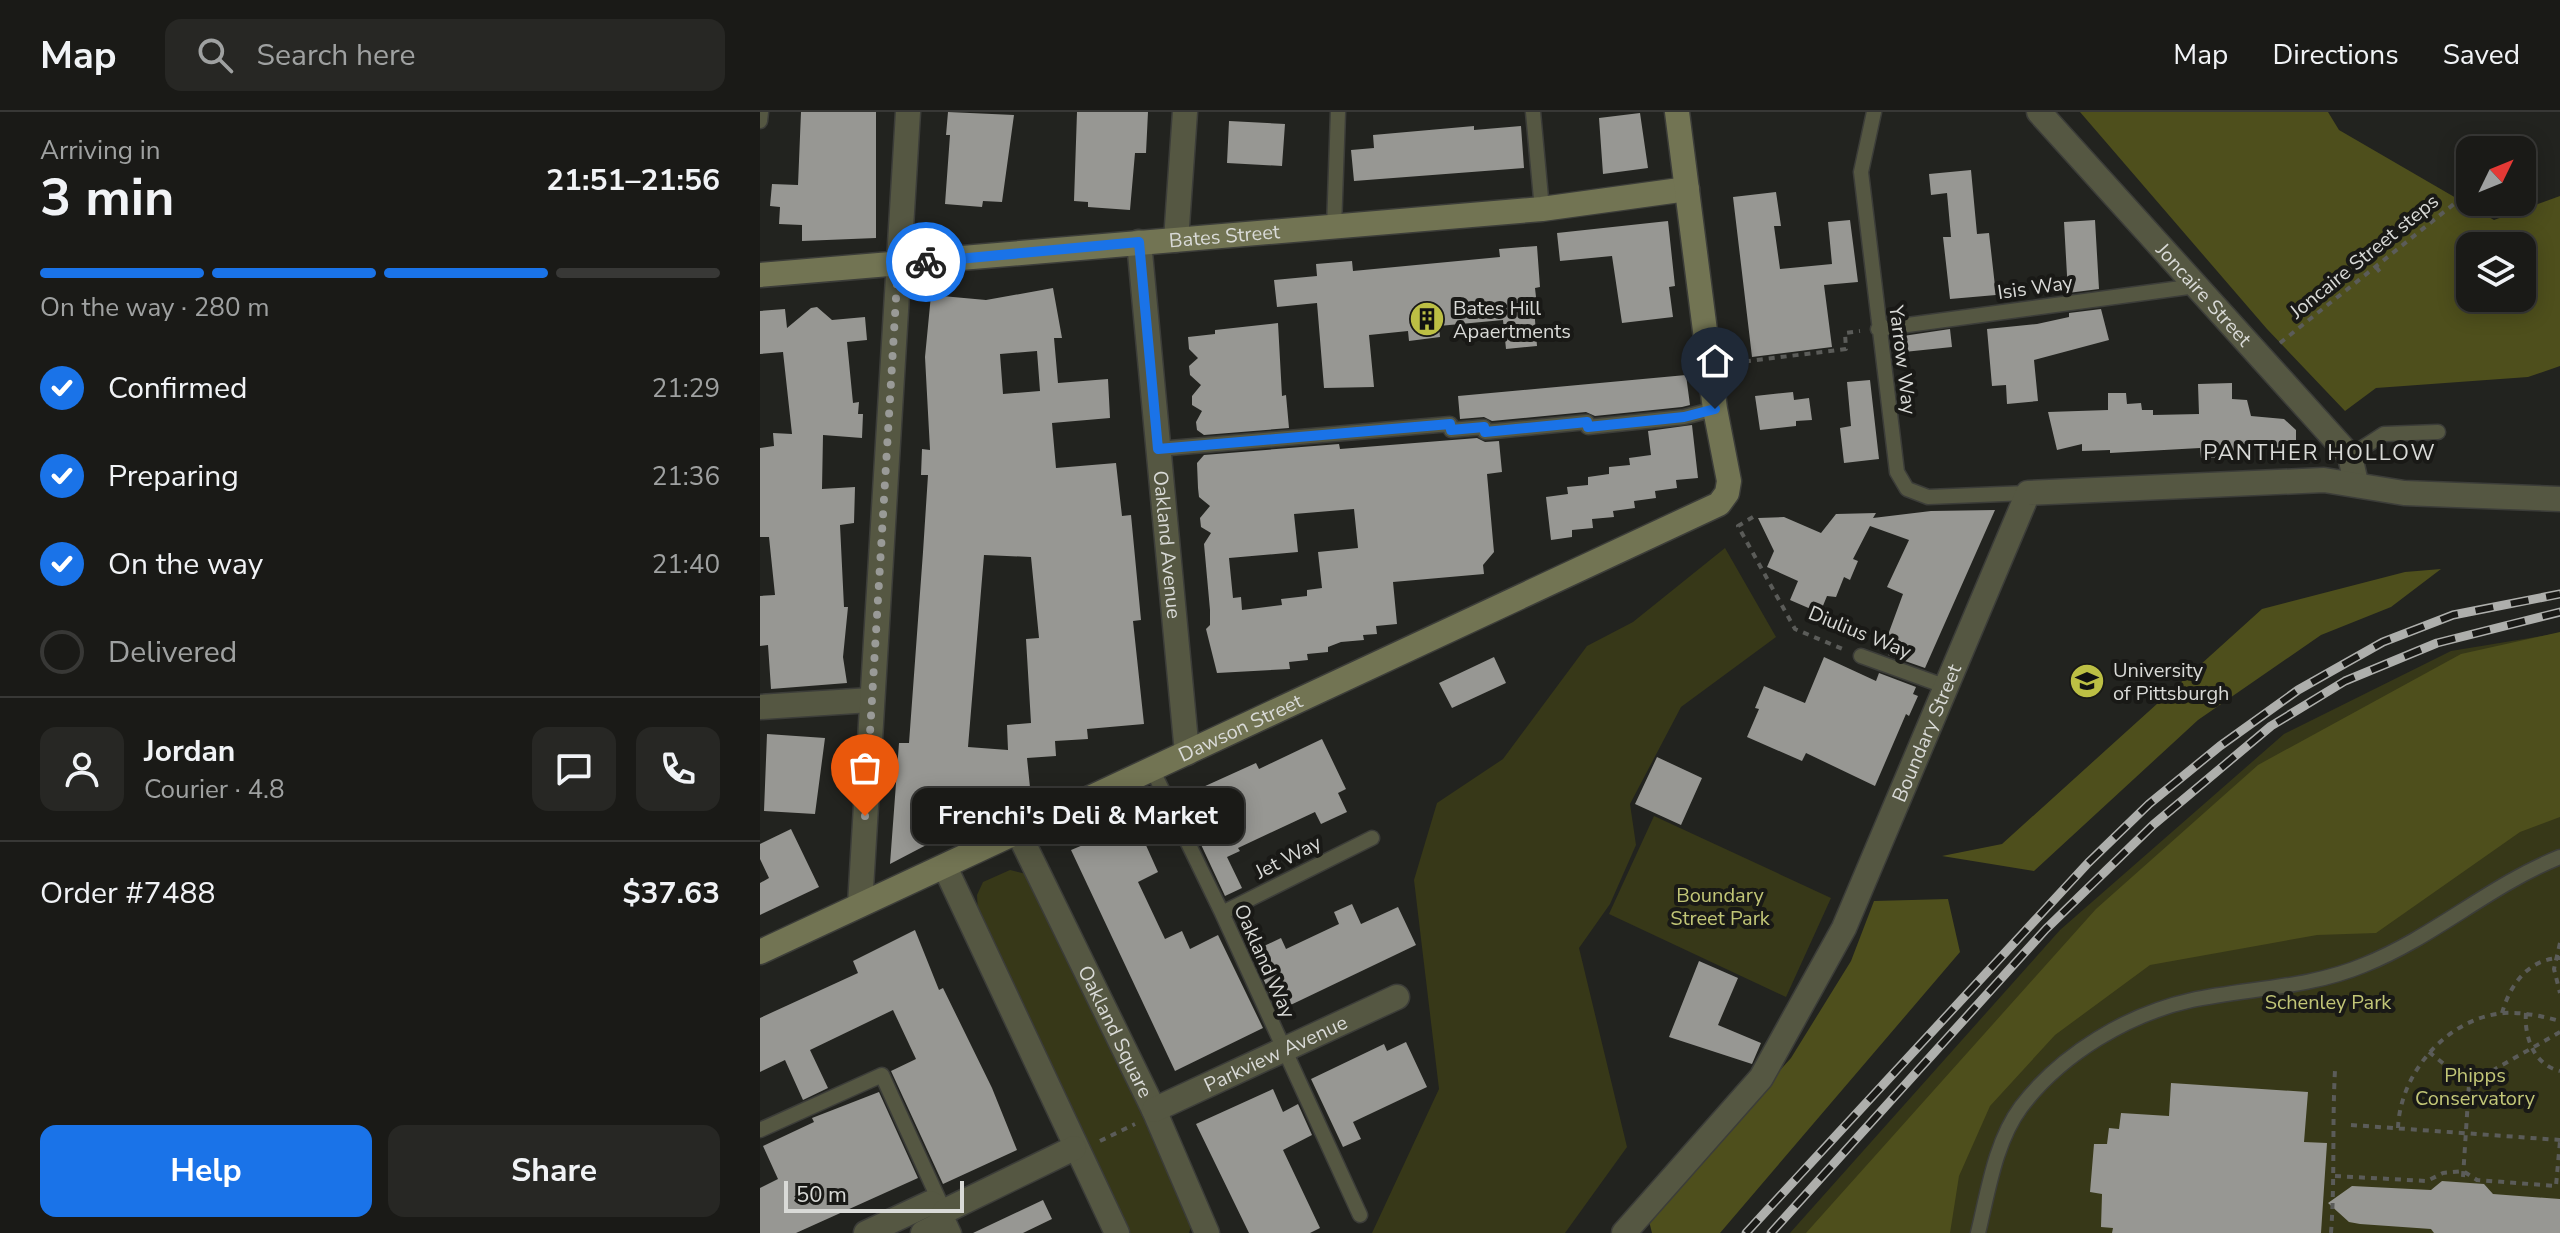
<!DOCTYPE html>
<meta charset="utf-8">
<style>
:root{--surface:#1a1a17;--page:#272724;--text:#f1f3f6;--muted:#9fa1a1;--line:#383836;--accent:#1a73e8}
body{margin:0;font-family:"Nunito Sans",sans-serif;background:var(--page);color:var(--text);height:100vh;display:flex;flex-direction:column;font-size:30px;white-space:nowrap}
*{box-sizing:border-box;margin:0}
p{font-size:26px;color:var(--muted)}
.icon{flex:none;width:44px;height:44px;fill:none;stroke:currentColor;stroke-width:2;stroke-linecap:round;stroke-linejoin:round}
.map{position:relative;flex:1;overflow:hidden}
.panel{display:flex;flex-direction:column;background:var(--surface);width:760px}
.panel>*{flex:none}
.needle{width:52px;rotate:47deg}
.tools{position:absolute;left:1696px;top:24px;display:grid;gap:16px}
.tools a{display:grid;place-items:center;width:80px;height:80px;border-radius:16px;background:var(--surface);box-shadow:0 4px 20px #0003,0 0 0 2px var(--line);font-size:40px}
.scale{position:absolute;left:24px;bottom:20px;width:180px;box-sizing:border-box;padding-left:8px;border:4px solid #d9dad7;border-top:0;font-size:22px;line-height:28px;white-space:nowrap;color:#d9dad7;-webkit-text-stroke:6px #191916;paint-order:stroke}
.pin{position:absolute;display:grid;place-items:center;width:68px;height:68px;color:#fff;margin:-82px -34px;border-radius:50% 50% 50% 0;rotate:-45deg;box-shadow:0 0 8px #0007}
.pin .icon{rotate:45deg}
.courier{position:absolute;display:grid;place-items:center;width:80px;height:80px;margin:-40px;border:6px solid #1a73e8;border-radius:50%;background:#fff;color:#222;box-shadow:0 2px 10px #0007}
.bubble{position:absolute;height:56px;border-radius:16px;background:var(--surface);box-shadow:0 4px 20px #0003,0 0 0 2px var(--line);font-size:26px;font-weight:700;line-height:56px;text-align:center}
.summary em{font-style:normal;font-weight:700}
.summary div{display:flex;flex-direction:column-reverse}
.summary{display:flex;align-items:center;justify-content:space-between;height:136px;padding:0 40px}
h1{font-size:52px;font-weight:700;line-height:60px}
.bar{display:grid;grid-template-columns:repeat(4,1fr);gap:12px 8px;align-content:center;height:96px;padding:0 40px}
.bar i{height:10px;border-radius:6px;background:var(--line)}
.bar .on{background:var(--accent)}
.bar p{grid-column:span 4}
.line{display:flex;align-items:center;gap:20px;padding:0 40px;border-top:2px solid var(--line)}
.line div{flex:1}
.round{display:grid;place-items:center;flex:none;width:84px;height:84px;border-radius:16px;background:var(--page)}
ol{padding:0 40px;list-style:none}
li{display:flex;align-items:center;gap:24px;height:88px}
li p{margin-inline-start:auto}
li .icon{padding:8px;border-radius:50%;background:var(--accent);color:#fff;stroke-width:4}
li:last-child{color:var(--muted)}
li i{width:44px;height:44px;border:4px solid var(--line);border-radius:50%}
.action{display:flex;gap:16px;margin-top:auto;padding:16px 40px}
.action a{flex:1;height:92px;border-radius:16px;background:var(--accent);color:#fff;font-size:32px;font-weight:700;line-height:92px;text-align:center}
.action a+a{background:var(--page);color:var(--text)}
header{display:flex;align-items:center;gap:48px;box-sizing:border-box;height:112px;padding:0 40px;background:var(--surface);border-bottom:2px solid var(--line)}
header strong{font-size:38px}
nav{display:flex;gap:44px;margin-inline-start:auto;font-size:28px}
.search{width:560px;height:72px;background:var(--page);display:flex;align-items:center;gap:20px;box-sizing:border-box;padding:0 28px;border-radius:16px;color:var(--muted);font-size:30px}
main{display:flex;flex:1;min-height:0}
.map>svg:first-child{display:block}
</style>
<header>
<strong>Map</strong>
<div class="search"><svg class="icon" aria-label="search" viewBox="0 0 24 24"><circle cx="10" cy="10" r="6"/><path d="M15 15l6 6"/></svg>Search here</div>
<nav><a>Map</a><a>Directions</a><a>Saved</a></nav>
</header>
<main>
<section class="panel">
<div class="summary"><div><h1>3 min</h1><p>Arriving in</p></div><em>21:51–21:56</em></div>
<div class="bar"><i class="on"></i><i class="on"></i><i class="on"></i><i></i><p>On the way · 280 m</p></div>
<ol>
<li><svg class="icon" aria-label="check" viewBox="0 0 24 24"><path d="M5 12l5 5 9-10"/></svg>Confirmed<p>21:29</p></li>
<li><svg class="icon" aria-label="check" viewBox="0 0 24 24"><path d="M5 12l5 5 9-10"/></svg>Preparing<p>21:36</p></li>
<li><svg class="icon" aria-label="check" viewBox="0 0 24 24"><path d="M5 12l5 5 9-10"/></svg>On the way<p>21:40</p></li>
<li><i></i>Delivered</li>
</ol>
<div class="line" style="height:144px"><a class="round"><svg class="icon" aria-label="person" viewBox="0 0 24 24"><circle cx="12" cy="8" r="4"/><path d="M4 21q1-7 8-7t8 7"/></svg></a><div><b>Jordan</b><p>Courier · 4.8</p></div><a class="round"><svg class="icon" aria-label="chat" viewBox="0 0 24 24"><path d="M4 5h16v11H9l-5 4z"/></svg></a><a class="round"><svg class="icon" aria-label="phone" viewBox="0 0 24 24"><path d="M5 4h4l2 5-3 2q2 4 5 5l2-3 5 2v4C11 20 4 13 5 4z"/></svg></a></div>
<div class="line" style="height:104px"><div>Order #7488</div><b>$37.63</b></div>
<div class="action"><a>Help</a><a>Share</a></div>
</section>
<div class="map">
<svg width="1800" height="1121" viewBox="0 0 1800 1121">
<rect width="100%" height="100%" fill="#22231f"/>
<!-- green -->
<path fill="#373818" d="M965 436 1016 525 921 595 870 692 876 733 850 792 819 836 867 1035 805 1121H612L679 977 654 768 677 691 743 647 827 534 873 510Z
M1800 521V1121H1030L1300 818 1524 622 1691 539Z
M894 704 1071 786 1026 885 849 802Z
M250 758 266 762 429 1097 432 1112 429 1121H368L218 800 217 783 223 770Z"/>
<!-- forest -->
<path fill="#4e4f1c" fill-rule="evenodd" d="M1320 0H1568L1579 18 1734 108 1800 84V254L1768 265 1616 276 1585 299 1507 217ZM1762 134V186H1710V134Z
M1681 457 1631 495 1561 523 1438 608 1274 759 1182 744 1242 732 1502 497 1645 460Z
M1800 520V705L1760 720 1616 821 1557 823 1390 853 1295 923 1230 994 1199 1064 1190 1121H1046L1336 797 1498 653 1701 542Z
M1188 787 1200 840 960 1121H892L888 1105 1031 946 1091 849 1114 789Z"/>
<!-- building -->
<path fill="#979793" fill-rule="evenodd" d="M41 0H116V126L42 129V113L19 112 20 95 10 94 12 72 38 73Z
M188 0 254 3 242 90 223 89 222 95 185 92 190 23H186Z
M317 0H388L386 41H375L370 98 328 95V90L314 89Z
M880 1 888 56 843 62 839 6Z
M469 9 525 12 522 54 467 51Z
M714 14V18L761 14 764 56 594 69 591 38 614 36 613 23Z
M1211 58 1217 122 1229 121 1236 183 1190 187 1183 125H1191L1187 81 1171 83 1169 62Z
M1016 80 1021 114H1014L1020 157 1072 152 1068 110 1090 108 1098 170 1064 173 1072 235 992 245 973 85Z
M1335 108 1339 177 1308 181 1304 110Z
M908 109 915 174 909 175 913 205 862 211 852 144 800 149 797 121Z
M777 134 780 175 775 176 777 194 774 195 777 234 746 237 743 208 679 214 680 225 649 229 648 219 609 223 614 275 564 276 557 191 517 195 514 168 557 164 556 152 592 149 593 159 740 145 739 137Z
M293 176 302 226H294L298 271 348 267 350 306 292 311 296 356 356 351 362 404 371 403 381 508 373 509 384 612 327 617 328 627 295 629 296 644 267 646 271 685 212 690 211 708 204 707 203 716 175 714 174 729 130 752 139 631H149L163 440 168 363H161L162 337 170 338 165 245 171 183 226 188ZM277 239 280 279 243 282 240 242ZM224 443 271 445 279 526 266 527 271 611 247 613 248 638 208 635Z
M57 195 72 208 105 205 107 228 87 230 93 291 99 290 98 302H103L102 326 63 323 62 377 95 375 94 411 80 413 84 495H88L83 545 87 571 11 577 8 533 0 534V484L15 483 9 425H0V336L14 334 13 321 32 322 23 240 0 242V199L25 197 27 216 51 196Z
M1341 197 1349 228 1274 248 1278 289 1247 292 1246 273 1232 274 1227 217 1277 212 1309 205V201Z
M518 211 522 284 526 283 529 316 444 323 437 318 436 310 442 299 432 293V284L441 273 430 263 429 254 438 246 429 237 428 225 455 222V218Z
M1190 217 1192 235 1144 240 1143 224Z
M926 263 930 293 922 295 835 304 826 300 732 309 724 305 700 307 698 284Z
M1110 268 1119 347 1084 351 1080 316 1091 314 1087 270Z
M1472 271V287L1487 288 1491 304 1524 307 1536 318V338L1474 336V345L1441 346 1440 336 1350 341V338L1322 339V332L1297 338 1288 300 1348 298V281H1366L1367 292 1381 291 1382 298H1393V303L1439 302 1438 272Z
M1033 280 1034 288 1049 286 1052 308 1036 309V314L1000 318 995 284Z
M932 313 938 366 916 368 917 376 895 379 896 386 874 389 875 396 853 399 854 405 832 407 833 416 812 418V425L791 428 786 385 808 382 807 375 828 373V365L849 362V355L870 353 869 346 891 343 888 319Z
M717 326 725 330 739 329 742 360 727 362 734 440 723 453 724 462 633 470 637 512 616 514 617 522 603 523 604 528 581 530 568 535V540L547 542 548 548 529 550 530 557 457 561 446 517 450 513V498L444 432 451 421 441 415 440 406 450 394 439 385 438 376 437 351 444 343 579 332 580 337ZM594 397 598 436 558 440 562 476 547 478V484L521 487 522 493 482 498 481 485 473 486 469 446 538 440 534 402Z
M1235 398 1165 556 1128 543 1132 534 1125 531 1143 482 1127 475 1149 428 1110 414 1093 447 1098 449 1090 468 1084 465 1076 485 1067 484 1060 501 1030 488 1038 469 1007 455 1014 439 998 406 1024 405 1061 421 1076 402 1116 401 1113 406 1171 399Z
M734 545 746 571 692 596 679 571Z
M1064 545 1116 569 1119 561 1156 575 1153 582 1158 584 1149 604 1146 602 1115 674 1046 641 1042 649 987 625 999 597 995 596 1004 574 1045 591Z
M7 622 65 626 55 702 4 699Z
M562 627 586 677 578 681 587 700 561 712 555 700 478 736 480 739 467 745 482 776 465 784 423 694 436 688 432 680 496 651 499 657Z
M897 645 942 666 921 713 875 692Z
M397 694 407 715 385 726 375 704Z
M376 711 398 760 378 770 405 827 422 819 430 837 458 823 503 916 415 959 311 738Z
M31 717 59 775 0 803V771L9 766 0 747V732Z
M592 792 601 812 638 795 656 833 518 899 491 840 521 826 526 837 579 812 574 800Z
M155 818 179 878 183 876 232 976 257 1038 183 1072 131 959 156 947 133 898 50 938 68 976 43 988 25 948 0 960V906L98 861 93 849Z
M939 849 978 866 958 913 1001 931 992 952 909 925Z
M646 930 667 975 593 1010 601 1027 583 1035 551 967 624 932 627 939Z
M1411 971 1548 980 1544 1030 1567 1031 1561 1121H1352L1353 1116 1341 1115 1342 1082 1330 1080 1334 1032H1347L1349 1016 1359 1017 1361 1001 1409 1004Z
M513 977 523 1000 538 992 552 1023 523 1038 560 1116 550 1121H489L436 1012Z
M119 980 158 1066 36 1121H0V1076L18 1067 3 1034 54 1010 52 1006Z
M1682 1069 1724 1072 1733 1082 1800 1087V1121H1674L1671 1117 1600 1112 1589 1110 1568 1091 1592 1074 1671 1078Z
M283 1088 292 1107 263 1121H213Z"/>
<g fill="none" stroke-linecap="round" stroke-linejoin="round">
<!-- lane casing -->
<g stroke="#3c3d39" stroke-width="17">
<path id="lane" d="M773 0 782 97
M1114 0 1101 60 1137 360 1147 377 1168 385 1268 381
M0 9 1 0
M574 116 578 0
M1118 217 1436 174
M398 337 690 312 691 318 724 315 725 320 827 310 828 315 924 305 955 297
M1590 344 1624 322 1678 320
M1101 544 1187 575
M392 657 462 801 600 1103
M462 801 612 726
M0 1018 122 963 194 1121
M1218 1121C1228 1080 1235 1030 1261 995 1301 942 1368 902 1432 888 1490 876 1549 876 1604 853 1674 825 1730 773 1800 745"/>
</g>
<!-- street casing -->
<g stroke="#3c3d39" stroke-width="27">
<g id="street">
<path id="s1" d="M1279 0 1590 344 1596 371"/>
<path d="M416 128 425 0"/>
<path id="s2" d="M379 130 427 641"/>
<path d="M0 595 111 588"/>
<path id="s3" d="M258 720 394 998 447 1121"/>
<path d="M185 755 357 1121"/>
<path d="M100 793 148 0"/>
<path id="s4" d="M394 998 637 885"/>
<path d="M106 1121 170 1091 185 1099"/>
<path d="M163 1121 179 1113 185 1099 314 1036"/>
<path id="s5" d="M864 1121 1001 966 1084 816 1268 381 1564 368 1644 381 1800 387"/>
</g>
</g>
<!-- secondary casing -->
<g stroke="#3c3d39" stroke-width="27">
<g id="secondary">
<path id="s6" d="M0 163 782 97 927 77"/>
<path id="s7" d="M0 840 959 392 967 381 969 369 955 297 917 0"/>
</g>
</g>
<!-- path -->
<path stroke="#5b5c59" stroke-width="4" stroke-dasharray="6 6" stroke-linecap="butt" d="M1616 155 1623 164
M1520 231 1709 80
M973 251 1086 237 1085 221 1100 219
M993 405 978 414 1035 517 1085 538
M1800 831 1794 857 1800 881
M1742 901C1750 873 1768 847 1800 846
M1766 901C1764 925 1774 953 1800 959
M1669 940 1709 972
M1591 1013 1800 1028
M1638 1016C1640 961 1687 906 1744 901 1763 900 1782 904 1800 909
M340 1029 375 1012
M1575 1064 1667 1069 1683 1061 1703 1059 1717 1068 1796 1074 1800 1029
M1703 1065 1709 972 1800 920
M1571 1121C1575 1066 1572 1013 1575 958"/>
<!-- lane -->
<use href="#lane" stroke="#555742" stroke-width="14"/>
<!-- street -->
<use href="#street" stroke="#555742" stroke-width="24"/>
<!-- secondary -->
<use href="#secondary" stroke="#727453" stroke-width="24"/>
<!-- rail casing -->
<g stroke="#aeafac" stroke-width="9">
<path id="rail" d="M986 1121 1328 751 1389 692 1460 634 1538 578 1623 530 1693 503 1800 482
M1011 1121 1286 817 1393 713 1511 614 1585 569 1677 531 1800 500"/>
</g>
<!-- rail -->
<use href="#rail" stroke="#191916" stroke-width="6" stroke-dasharray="18" stroke-linecap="butt"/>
</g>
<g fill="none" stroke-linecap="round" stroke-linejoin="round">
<!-- done -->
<path stroke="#999a97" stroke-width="8" stroke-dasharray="0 14.4" d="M105 704 138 153 166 150"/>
<!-- route -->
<path stroke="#1a73e8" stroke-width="10" d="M166 150 379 130 398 337 690 312 691 318 724 315 725 320 827 310 828 315 924 305 955 297"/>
</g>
<!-- icons -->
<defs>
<g id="building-disc" transform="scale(1.8)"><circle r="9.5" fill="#bcbf44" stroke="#191916"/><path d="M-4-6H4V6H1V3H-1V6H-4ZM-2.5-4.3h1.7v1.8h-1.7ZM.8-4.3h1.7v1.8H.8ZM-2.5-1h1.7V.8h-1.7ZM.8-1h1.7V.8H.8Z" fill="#111"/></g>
<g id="university-disc" transform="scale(1.8)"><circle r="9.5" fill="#bcbf44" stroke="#191916"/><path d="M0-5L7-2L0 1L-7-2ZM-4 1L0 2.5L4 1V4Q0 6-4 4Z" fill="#111"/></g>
</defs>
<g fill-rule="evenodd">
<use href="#building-disc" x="667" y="207"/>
<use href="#university-disc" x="1327" y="569"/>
</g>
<g text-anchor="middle" stroke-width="8" stroke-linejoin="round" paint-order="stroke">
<!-- street labels -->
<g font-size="20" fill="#d9dad7" stroke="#191916">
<text dy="7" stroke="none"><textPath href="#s6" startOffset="466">Bates Street</textPath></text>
<text transform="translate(1604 144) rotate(-39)" y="7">Joncaire Street steps</text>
<text transform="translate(1275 175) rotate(-8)" y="7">Isis Way</text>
<text dy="7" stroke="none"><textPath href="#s1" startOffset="246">Joncaire Street</textPath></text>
<text transform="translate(1143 248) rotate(83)" y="7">Yarrow Way</text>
<text dy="7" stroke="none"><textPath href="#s2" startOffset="304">Oakland Avenue</textPath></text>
<text transform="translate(1100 520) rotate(22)" y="7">Diulius Way</text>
<text dy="7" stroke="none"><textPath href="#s7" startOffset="530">Dawson Street</textPath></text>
<text dy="7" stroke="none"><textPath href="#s5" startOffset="590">Boundary Street</textPath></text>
<text transform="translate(528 745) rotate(-27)" y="7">Jet Way</text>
<text transform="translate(505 849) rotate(66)" y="7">Oakland Way</text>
<text dy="7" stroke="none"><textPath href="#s3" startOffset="222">Oakland Square</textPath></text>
<text dy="7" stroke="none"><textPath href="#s4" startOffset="134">Parkview Avenue</textPath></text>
</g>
<!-- poi labels -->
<g font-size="20" fill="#d9dad7" stroke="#191916" text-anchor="start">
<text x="693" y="203">Bates Hill<tspan x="693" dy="23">Apaertments</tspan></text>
<text x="1353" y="565">University<tspan x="1353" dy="23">of Pittsburgh</tspan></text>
</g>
<!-- park labels -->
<g font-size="20" fill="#c2c677" stroke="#191916">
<text x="960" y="790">Boundary<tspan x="960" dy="23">Street Park</tspan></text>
<text x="1568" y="897">Schenley Park</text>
<text x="1715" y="970">Phipps<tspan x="1715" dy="23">Conservatory</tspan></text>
</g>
<!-- neighbourhood labels -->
<g font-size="22" letter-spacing="2" fill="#d9dad7" stroke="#191916">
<text x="1560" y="348">PANTHER HOLLOW</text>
</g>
</g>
</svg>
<div class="tools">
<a><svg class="needle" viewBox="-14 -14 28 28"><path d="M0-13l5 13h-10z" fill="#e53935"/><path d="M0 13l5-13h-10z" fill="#9fa1a1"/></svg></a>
<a><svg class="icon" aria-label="layers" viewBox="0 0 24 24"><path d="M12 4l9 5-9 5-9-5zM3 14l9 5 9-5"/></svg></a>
</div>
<div class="scale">50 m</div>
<div class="pin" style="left:105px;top:704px;background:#ea580c"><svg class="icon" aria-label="bag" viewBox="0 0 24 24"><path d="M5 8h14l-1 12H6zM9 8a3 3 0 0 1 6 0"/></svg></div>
<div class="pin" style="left:955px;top:297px;background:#1f2937"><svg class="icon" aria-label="home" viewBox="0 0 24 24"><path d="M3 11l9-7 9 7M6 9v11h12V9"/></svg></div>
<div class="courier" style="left:166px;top:150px"><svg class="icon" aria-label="bike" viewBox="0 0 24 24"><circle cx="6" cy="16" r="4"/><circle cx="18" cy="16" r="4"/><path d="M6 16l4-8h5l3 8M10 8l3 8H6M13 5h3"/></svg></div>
<div class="bubble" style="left:152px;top:676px;width:332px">Frenchi's Deli &amp; Market</div>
</div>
</main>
